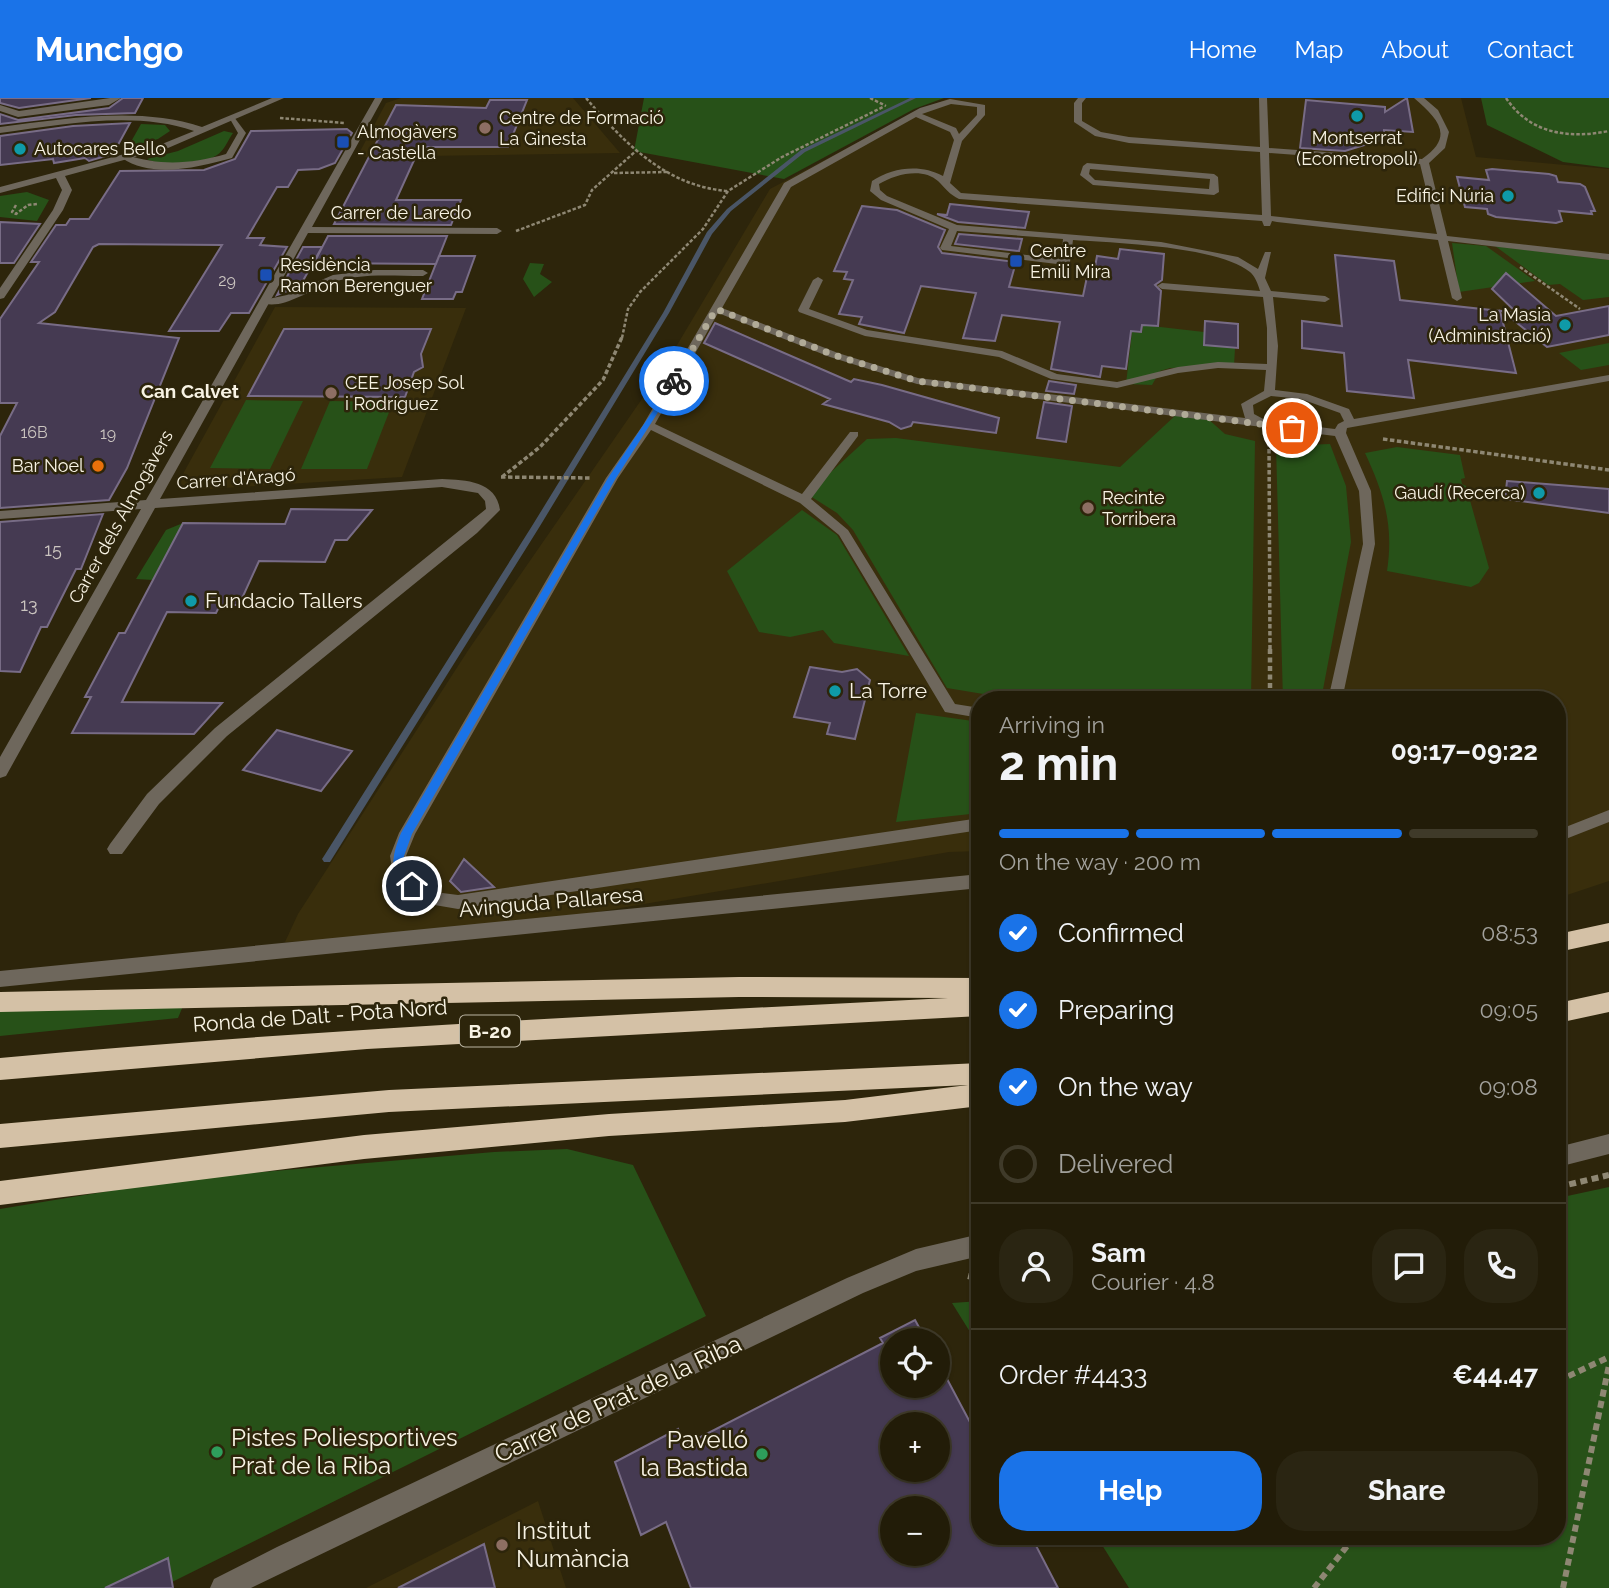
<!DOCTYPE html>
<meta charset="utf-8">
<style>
:root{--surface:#221c08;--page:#2a2512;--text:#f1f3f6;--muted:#a2a19c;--line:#3f3a29;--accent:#1a73e8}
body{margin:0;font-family:Raleway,sans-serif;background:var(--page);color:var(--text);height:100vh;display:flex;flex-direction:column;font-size:26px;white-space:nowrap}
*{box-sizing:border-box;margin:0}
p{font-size:23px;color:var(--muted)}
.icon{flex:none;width:38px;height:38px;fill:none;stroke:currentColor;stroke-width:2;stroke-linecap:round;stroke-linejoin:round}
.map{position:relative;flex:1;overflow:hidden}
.side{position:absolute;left:971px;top:593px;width:595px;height:854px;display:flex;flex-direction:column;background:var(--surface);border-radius:28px;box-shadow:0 2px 5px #0004,0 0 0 2px var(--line)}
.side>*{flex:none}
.buttons{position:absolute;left:880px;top:1230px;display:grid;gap:14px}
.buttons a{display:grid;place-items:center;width:70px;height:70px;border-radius:50%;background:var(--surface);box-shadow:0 2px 5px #0004,0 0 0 2px var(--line);font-size:35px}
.pin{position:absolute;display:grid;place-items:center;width:60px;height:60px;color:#fff;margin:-30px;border:4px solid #fff;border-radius:50%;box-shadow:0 2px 7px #0007}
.courier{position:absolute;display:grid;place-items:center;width:70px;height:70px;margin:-35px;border:5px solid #1a73e8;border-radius:50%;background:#fff;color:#222;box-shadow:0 2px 9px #0007}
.head em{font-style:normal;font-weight:700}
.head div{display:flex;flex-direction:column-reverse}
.head{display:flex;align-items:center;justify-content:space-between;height:119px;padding:0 28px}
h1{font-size:46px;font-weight:700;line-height:52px}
.bar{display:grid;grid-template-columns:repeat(4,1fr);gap:10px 7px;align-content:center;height:84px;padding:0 28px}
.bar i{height:9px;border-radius:5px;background:var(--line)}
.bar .on{background:var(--accent)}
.bar p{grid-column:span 4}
.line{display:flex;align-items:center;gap:18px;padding:0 28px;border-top:2px solid var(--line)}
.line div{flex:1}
.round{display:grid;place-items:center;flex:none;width:74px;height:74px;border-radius:28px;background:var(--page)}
ol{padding:0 28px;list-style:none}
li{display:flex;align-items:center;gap:21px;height:77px}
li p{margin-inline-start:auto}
li .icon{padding:7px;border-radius:50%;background:var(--accent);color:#fff;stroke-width:4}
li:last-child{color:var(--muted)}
li i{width:38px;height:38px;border:4px solid var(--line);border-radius:50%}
.button{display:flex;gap:14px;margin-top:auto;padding:14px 28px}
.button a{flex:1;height:80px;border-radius:28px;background:var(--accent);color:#fff;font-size:28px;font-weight:700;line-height:80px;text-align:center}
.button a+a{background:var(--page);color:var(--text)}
header{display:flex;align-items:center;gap:42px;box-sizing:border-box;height:98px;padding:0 35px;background:var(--accent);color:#fff}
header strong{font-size:33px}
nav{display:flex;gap:38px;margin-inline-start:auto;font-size:24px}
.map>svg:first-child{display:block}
</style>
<header>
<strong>Munchgo</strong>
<nav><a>Home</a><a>Map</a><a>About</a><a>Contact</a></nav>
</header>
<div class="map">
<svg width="1609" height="1490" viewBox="0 0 1609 1490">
<rect width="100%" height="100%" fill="#2d250b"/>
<!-- built -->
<path fill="#392e0c" d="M401 0H573L620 55 357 59 386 5Z
M950 0H1461L1476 59 1609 71V783L1558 800V602H980V753L949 754 468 836 285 844 298 816 469 551 664 269 770 91 918 12Z
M275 209 466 210 402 379 191 392 178 385Z
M538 1403 566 1490H366Z"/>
<!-- green -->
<path fill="#275118" d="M644 0H944L914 11 784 81 634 53Z
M1481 0H1609V70L1563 64 1487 27Z
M141 26 165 27 170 33 158 41 128 49Z
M224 33 233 35C228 42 224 53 217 57 201 68 163 69 147 61L178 53Z
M27 94 49 102 37 123 0 119V98Z
M1452 145 1486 148 1535 183 1459 194Z
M1495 148 1609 162V199L1583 202 1560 186 1548 187Z
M530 165 544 166 540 176 552 184 534 199 523 181Z
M1143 227 1204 234V247L1235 250 1234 268 1170 270 1160 273 1152 287 1126 286 1132 234 1142 235Z
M1609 245V267L1581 272 1559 255Z
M246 302 303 303 270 371 210 370Z
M330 303 393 304 367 371H301Z
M1178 315 1207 320 1225 336 1255 343 1251 602H1020L947 590 853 432 837 415 807 396 867 341 896 340 1120 369Z
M1330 346 1346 388 1351 444 1321 602H1283L1276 348Z
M1397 349 1460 357 1465 380 1461 381 1462 386 1466 388 1489 470 1479 485 1471 489 1387 473C1394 427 1384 396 1365 355Z
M802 412 837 437 909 558 834 545 823 532 790 539 759 534 727 473Z
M183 425 153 482 136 481 166 432Z
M916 615 980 624V715L896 724Z
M183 908 178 920 0 938V913Z
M567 1051 633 1067 706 1218 160 1490H0V1111L182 1081 494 1054Z
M1609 1089V1490H1129L1097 1439 1558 1438V1100Z
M980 1203V1250L952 1205Z"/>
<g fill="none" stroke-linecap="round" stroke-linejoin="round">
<!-- stream -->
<path fill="#4a5667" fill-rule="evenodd" d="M910 0H916L805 54 731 113 712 136 669 215 540 428 330 764H324L322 761 324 758 532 428 663 215 707 134 727 111 801 52Z"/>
</g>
<!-- building -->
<path fill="#453a52" stroke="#786c86" stroke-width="2" fill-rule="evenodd" d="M0 0H91L19 10 0 5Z
M123 0H143L135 15 76 17 0 26V16L18 22 109 10Z
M1407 0 1413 34 1384 32V41L1345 53 1300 50 1306 2 1385 9V14Z
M490 2H527L508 49H420L396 102H461L451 127 334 126 396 7 486 10Z
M130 25 113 56 89 63 85 60 54 65 53 61 0 67V38L73 28Z
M347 31 352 35 335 65 319 71 298 72 288 89H277L247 140H264L260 147 287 149 249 215H231L219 233H169L222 147 99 146 93 149 55 214 39 225 179 240 127 370 109 402 0 410V338L17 305H0V221L39 164H31L56 127H66L70 121H89L120 73 204 72 235 61 251 33Z
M1492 71 1549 76 1556 78 1558 84 1580 86 1585 89 1595 113H1591L1592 116 1559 113 1562 123 1556 125 1496 119 1488 116 1487 111 1465 109 1457 79 1489 82 1486 72Z
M950 106 1029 114 1025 130 958 124 937 116 947 117Z
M862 108 897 112 945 132 938 149 942 155 1016 164 1009 189 1083 198 1087 179 1093 180 1097 158 1118 161 1120 151 1164 156 1162 182 1155 187 1161 193 1158 228 1142 227 1141 234 1131 233 1126 271 1102 268 1100 279 1051 271 1060 224 1002 217 995 243 963 240 976 195 921 188 904 235 859 226 862 219 839 216 853 182 844 181 847 174 834 173Z
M0 124 40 126 14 165H0Z
M959 136 1022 141 1019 153 955 146Z
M328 138H447L436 166 314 165Z
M303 149H322L300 188 277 197Z
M1335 157 1394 163 1400 202 1500 213 1516 275 1408 262 1414 300 1347 293 1344 255 1302 250V223L1342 228Z
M439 158H475L462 194H456L453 201H422Z
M1506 175 1556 218 1609 208V237L1547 249 1502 213 1517 215 1492 191Z
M1205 223 1238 226V250L1204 247Z
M715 225 851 284 854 281 882 287 999 320 996 335 913 324 911 328 901 331 889 324 823 306 830 301 704 245Z
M284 231H431L421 256 423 269 414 274 405 299 248 298Z
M1049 283 1076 287 1074 296 1046 293Z
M1044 304 1072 308 1066 344 1037 340Z
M1507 383 1609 391V415L1505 401Z
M291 411 372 412 347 442H335L325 464 259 463 239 507H220L216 515 167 514 122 604 222 605 194 636 72 635 91 599H85L119 535H125L183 425 285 426Z
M103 416 81 471H76L47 529H41L20 574 0 573V424Z
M810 569 842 574 857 571 870 582 855 641 827 636 830 625 794 619Z
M277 632 352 653 321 693 243 672Z
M464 761 494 789 461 794 450 783Z
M915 1222 926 1242H892V1288H938V1264L980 1343V1438H1031L1058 1490H691L666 1424 641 1437 615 1364 678 1331 685 1347 883 1245 880 1240ZM892 1326H938V1372H892ZM892 1410H938V1456H892Z
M484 1446 495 1490H398Z
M168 1460 173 1490H105Z"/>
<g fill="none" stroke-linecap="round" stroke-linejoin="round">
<!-- path-far3 -->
<path stroke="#8e8773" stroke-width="2.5" stroke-dasharray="3.5 2" stroke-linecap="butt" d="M586 0C624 45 666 88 727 93
M870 0 886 8
M1506 0C1530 36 1569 41 1609 33
M280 20 345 25
M614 75 668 74
M16 107 12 114 16 116 28 107 37 106
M516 133 585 107 592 92 637 52
M1520 169 1580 211
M622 240 628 211 640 194 703 131 728 93 782 59 883 9"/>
<!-- path-far2 -->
<path stroke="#8e8773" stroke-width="3.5" stroke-dasharray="4.5 2.5" stroke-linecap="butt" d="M1383 341 1609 372
M1269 344 1270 552
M501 379 590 380
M502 379 540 349 603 282 622 239"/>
<!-- path-far1 -->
<path stroke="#8e8773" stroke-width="4.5" stroke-dasharray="5 3.5" stroke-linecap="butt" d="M1270 551V602"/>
<!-- path -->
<path stroke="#8e8773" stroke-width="6" stroke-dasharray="7 4.5" stroke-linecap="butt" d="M1558 1089 1609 1077
M968 1178 980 1181
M1558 1283 1609 1259
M1314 1490 1355 1438
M1563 1490 1609 1267"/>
<!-- lane -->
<path fill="#6e675c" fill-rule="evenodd" d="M1078 0H1086L1082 5V23L1101 34 1129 39 1260 49 1259 0H1267L1269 50 1422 61C1456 38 1437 20 1414 0H1424L1438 12 1449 34 1445 50 1429 65 1447 138 1609 156V162L1448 143 1462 200 1457 203 1452 200 1438 142 1277 124 1272 123 1270 128H1264L1262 123 959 101C950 97 944 89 938 83 923 69 895 76 879 86L880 92 887 98 957 127 1161 144 1238 159 1258 171 1265 154H1271L1265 180 1271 193 1325 198 1330 201 1325 204 1273 199 1278 248 1275 292 1307 296 1349 311 1354 321 1609 277V283L1347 330 1346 335 1371 393 1375 446 1342 602H1328L1363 446 1359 393 1335 338 917 286 830 259 718 215 655 326 802 396 850 334H858V338L811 401 848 432 955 606 980 610V620L945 614 839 437 800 405 651 332 618 380 415 736 406 758 408 775 427 793 458 797 980 720V732L458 811 417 804 394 783 390 758 399 735 606 380 643 327 784 85 920 10 950 1 985 7V17L962 43 950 85 961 95 1262 117 1260 54 1129 45 1095 38 1074 24V5ZM951 6 977 9V17L959 36 956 30 922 16ZM916 19 950 34 954 42 943 78C921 66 893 69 872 83L870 93 881 102 949 131 940 150 942 152 1065 167 1070 164 1073 142C1115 145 1218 148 1250 174 1255 178 1258 186 1260 193L1162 185 1157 188 1162 191 1263 199 1267 230V266L1218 264 1178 269 1117 284 1057 276 1002 253 867 232 809 211 823 182 818 179 813 182 798 212 799 214 865 238 999 259 1051 281 1117 290 1178 275 1218 270 1266 272 1264 293 1241 306 1245 320 918 280 838 255 722 210 791 89ZM1269 55 1420 66 1437 136 1271 118ZM957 133 1063 141 1061 161 951 148ZM1271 298 1301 301 1340 315 1344 323 1338 326 1335 331 1267 323 1254 316 1253 307Z
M234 19 246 35 232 60C199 69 152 81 122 60L126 57C161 68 191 66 226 56L238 35 230 21Z
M1087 65 1214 76 1218 79 1219 94 1214 97 1093 87 1080 77 1083 68ZM1090 71 1210 81 1209 91 1095 82 1089 76Z
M374 172H423L428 175 423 178C391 178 356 174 325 187 308 193 277 215 259 203L287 197 333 177Z
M1609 712V724L1558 744V732Z"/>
<!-- street -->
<path fill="#6e675c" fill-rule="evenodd" d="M110 0H121L109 7 18 19 0 13V7L19 13Z
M272 0H284L168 50 65 78 72 92 63 112 4 200 0 201V190L53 112 62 92 56 80 0 95V89L162 46 194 33C133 12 62 27 0 35V29C66 21 138 8 202 29Z
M375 0H383L312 129 497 130 502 133 497 136 308 135 160 401 442 381C466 382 496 383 500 412L477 435 227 638 159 706 122 756H110L107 751 110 746 147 696 215 630 486 411 485 403 478 395 442 389 155 410 6 678 0 680V659L141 411 0 421V413L146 402Z
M980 776V790L0 889V873Z
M1609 1036V1056L1558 1069V1049Z
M980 1136V1158L916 1173 863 1195 251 1490H210L214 1481 277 1449 847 1180 916 1151Z"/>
<!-- highway -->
<path fill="#d4c1a6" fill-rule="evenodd" d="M1609 825V843L1558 854V836Z
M739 879 980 880V918L367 951 0 982V960C315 931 631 916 948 900L739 899 0 914V894Z
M1609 894V914L1558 925V905Z
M980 965V1008L845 1024 609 1038 364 1061 0 1107V1083L364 1037 609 1016 845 1002 968 987 389 1014 0 1050V1026L389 992Z"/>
</g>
<!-- route -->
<path fill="#1a73e8" d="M674 281 678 283 616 380 412 736 404 758 406 776 417 788 412 793C386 781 392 757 401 735L608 380Z"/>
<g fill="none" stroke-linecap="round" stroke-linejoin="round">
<!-- done -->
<path stroke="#b1ab98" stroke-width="7" stroke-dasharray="0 12.6" d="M674 283 716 211 834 257 917 283 1292 330"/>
</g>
<!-- markers -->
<g fill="#0f9aa8" stroke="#2d250b" stroke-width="2.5">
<circle cx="1357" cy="18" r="7"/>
<circle cx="20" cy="51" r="7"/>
<circle cx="1508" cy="98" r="7"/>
<circle cx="1565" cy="227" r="7"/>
<circle cx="1539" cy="395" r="7"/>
<circle cx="191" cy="503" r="7"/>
<circle cx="835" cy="593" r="7"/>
</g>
<g fill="#8d6e63" stroke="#2d250b" stroke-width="2.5">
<circle cx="485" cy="30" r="7"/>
<circle cx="331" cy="295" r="7"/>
<circle cx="1088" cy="410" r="7"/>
<circle cx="502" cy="1447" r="7"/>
</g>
<g fill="#1a4fb4" stroke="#2d250b" stroke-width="2.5">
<rect x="336" y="37" width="14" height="14" rx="3.5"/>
<rect x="1009" y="156" width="14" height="14" rx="3.5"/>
<rect x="259" y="170" width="14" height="14" rx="3.5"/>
</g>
<circle fill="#e8710a" stroke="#2d250b" stroke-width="2.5" cx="98" cy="368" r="7"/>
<g fill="#2e9e5b" stroke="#2d250b" stroke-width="2.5">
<circle cx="217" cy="1354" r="7"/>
<circle cx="762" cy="1356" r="7"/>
</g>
<g text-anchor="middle" stroke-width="5" stroke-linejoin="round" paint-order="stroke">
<!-- far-number labels -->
<g font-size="16" fill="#cbc5c0">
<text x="227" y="188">29</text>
<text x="34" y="340">16B</text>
<text x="108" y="341">19</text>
</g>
<!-- far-poi labels -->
<g font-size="18" fill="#f8f3e4" stroke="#2d250b" text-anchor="start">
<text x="499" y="26">Centre de Formació<tspan x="499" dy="21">La Ginesta</tspan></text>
<text x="357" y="40">Almogàvers<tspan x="357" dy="21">- Castella</tspan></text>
<text x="1357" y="46" text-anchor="middle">Montserrat<tspan x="1357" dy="21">(Ecometropoli)</tspan></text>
<text x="34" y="57">Autocares Bello</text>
<text x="1494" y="104" text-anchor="end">Edifici Núria</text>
<text x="1030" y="159">Centre<tspan x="1030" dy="21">Emili Mira</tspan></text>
<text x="280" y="173">Residència<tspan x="280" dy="21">Ramon Berenguer</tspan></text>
<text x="1551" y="223" text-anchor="end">La Masia<tspan x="1551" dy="21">(Administració)</tspan></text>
<text x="345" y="291">CEE Josep Sol<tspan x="345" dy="21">i Rodríguez</tspan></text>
<text x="84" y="374" text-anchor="end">Bar Noel</text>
<text x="1525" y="401" text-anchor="end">Gaudí (Recerca)</text>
<text x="1102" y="406">Recinte<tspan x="1102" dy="21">Torribera</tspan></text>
</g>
<!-- far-street labels -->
<g font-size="18" fill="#f8f3e4" stroke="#2d250b">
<text x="401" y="121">Carrer de Laredo</text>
<text transform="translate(236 381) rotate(-4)" y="6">Carrer d'Aragó</text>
<text transform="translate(121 419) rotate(-61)" y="6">Carrer dels Almogàvers</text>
</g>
<!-- number labels -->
<g font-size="18" fill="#cbc5c0">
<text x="53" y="458">15</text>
<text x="29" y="513">13</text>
</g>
<!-- far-neighbourhood labels -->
<g font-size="19" font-weight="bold" fill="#f8f3e4" stroke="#2d250b">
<text x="190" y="300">Can Calvet</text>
</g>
<!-- shield labels -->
<rect fill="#2d250b" stroke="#bbb5a3" stroke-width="2" x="460" y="917.5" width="60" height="31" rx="5"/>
<g font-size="19" font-weight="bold" fill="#f8f3e4">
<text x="490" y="940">B-20</text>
</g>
<!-- poi labels -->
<g font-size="21" fill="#f8f3e4" stroke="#2d250b" text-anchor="start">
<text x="205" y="510">Fundacio Tallers</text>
<text x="849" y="600">La Torre</text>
</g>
<!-- street labels -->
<g font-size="21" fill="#f8f3e4" stroke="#2d250b">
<text transform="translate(551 804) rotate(-5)" y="7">Avinguda Pallaresa</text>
<text transform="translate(320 918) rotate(-4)" y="7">Ronda de Dalt - Pota Nord</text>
</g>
<!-- near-street labels -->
<g font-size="24" fill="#f8f3e4" stroke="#2d250b">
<text transform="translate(618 1301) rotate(-25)" y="8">Carrer de Prat de la Riba</text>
</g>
<!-- near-poi labels -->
<g font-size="24" fill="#f8f3e4" stroke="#2d250b" text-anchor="start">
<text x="231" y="1348">Pistes Poliesportives<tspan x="231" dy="28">Prat de la Riba</tspan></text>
<text x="748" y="1350" text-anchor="end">Pavelló<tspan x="748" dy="28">la Bastida</tspan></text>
<text x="516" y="1441">Institut<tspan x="516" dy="28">Numància</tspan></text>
</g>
</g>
</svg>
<div class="buttons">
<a><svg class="icon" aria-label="locate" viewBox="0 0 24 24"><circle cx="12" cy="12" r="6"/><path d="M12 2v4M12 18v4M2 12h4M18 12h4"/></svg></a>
<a>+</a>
<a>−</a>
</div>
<div class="pin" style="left:1292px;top:330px;background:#ea580c"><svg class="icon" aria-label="bag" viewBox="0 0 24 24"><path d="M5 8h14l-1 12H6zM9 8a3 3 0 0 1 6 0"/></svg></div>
<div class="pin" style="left:412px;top:788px;background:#1f2937"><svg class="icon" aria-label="home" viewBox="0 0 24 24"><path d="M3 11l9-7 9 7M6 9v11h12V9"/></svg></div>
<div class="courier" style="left:674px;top:283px"><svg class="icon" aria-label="bike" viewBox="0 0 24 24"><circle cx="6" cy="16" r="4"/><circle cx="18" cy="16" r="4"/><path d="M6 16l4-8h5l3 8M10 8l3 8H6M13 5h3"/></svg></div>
<section class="side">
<div class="head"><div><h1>2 min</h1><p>Arriving in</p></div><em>09:17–09:22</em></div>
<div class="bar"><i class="on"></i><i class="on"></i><i class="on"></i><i></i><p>On the way · 200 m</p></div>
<ol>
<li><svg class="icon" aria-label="check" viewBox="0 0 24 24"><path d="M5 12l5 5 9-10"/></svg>Confirmed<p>08:53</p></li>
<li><svg class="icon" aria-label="check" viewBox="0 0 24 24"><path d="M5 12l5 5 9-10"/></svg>Preparing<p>09:05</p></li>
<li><svg class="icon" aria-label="check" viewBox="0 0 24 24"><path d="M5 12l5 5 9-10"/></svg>On the way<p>09:08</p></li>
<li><i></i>Delivered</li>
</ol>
<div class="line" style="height:126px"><a class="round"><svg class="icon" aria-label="person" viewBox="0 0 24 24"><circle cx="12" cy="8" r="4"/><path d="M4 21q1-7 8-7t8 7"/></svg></a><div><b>Sam</b><p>Courier · 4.8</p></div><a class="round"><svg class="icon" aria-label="chat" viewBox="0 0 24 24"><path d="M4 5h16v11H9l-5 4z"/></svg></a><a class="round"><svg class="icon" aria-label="phone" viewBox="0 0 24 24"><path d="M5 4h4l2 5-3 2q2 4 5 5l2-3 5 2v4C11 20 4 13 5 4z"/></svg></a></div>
<div class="line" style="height:91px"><div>Order #4433</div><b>€44.47</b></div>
<div class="button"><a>Help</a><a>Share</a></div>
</section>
</div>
